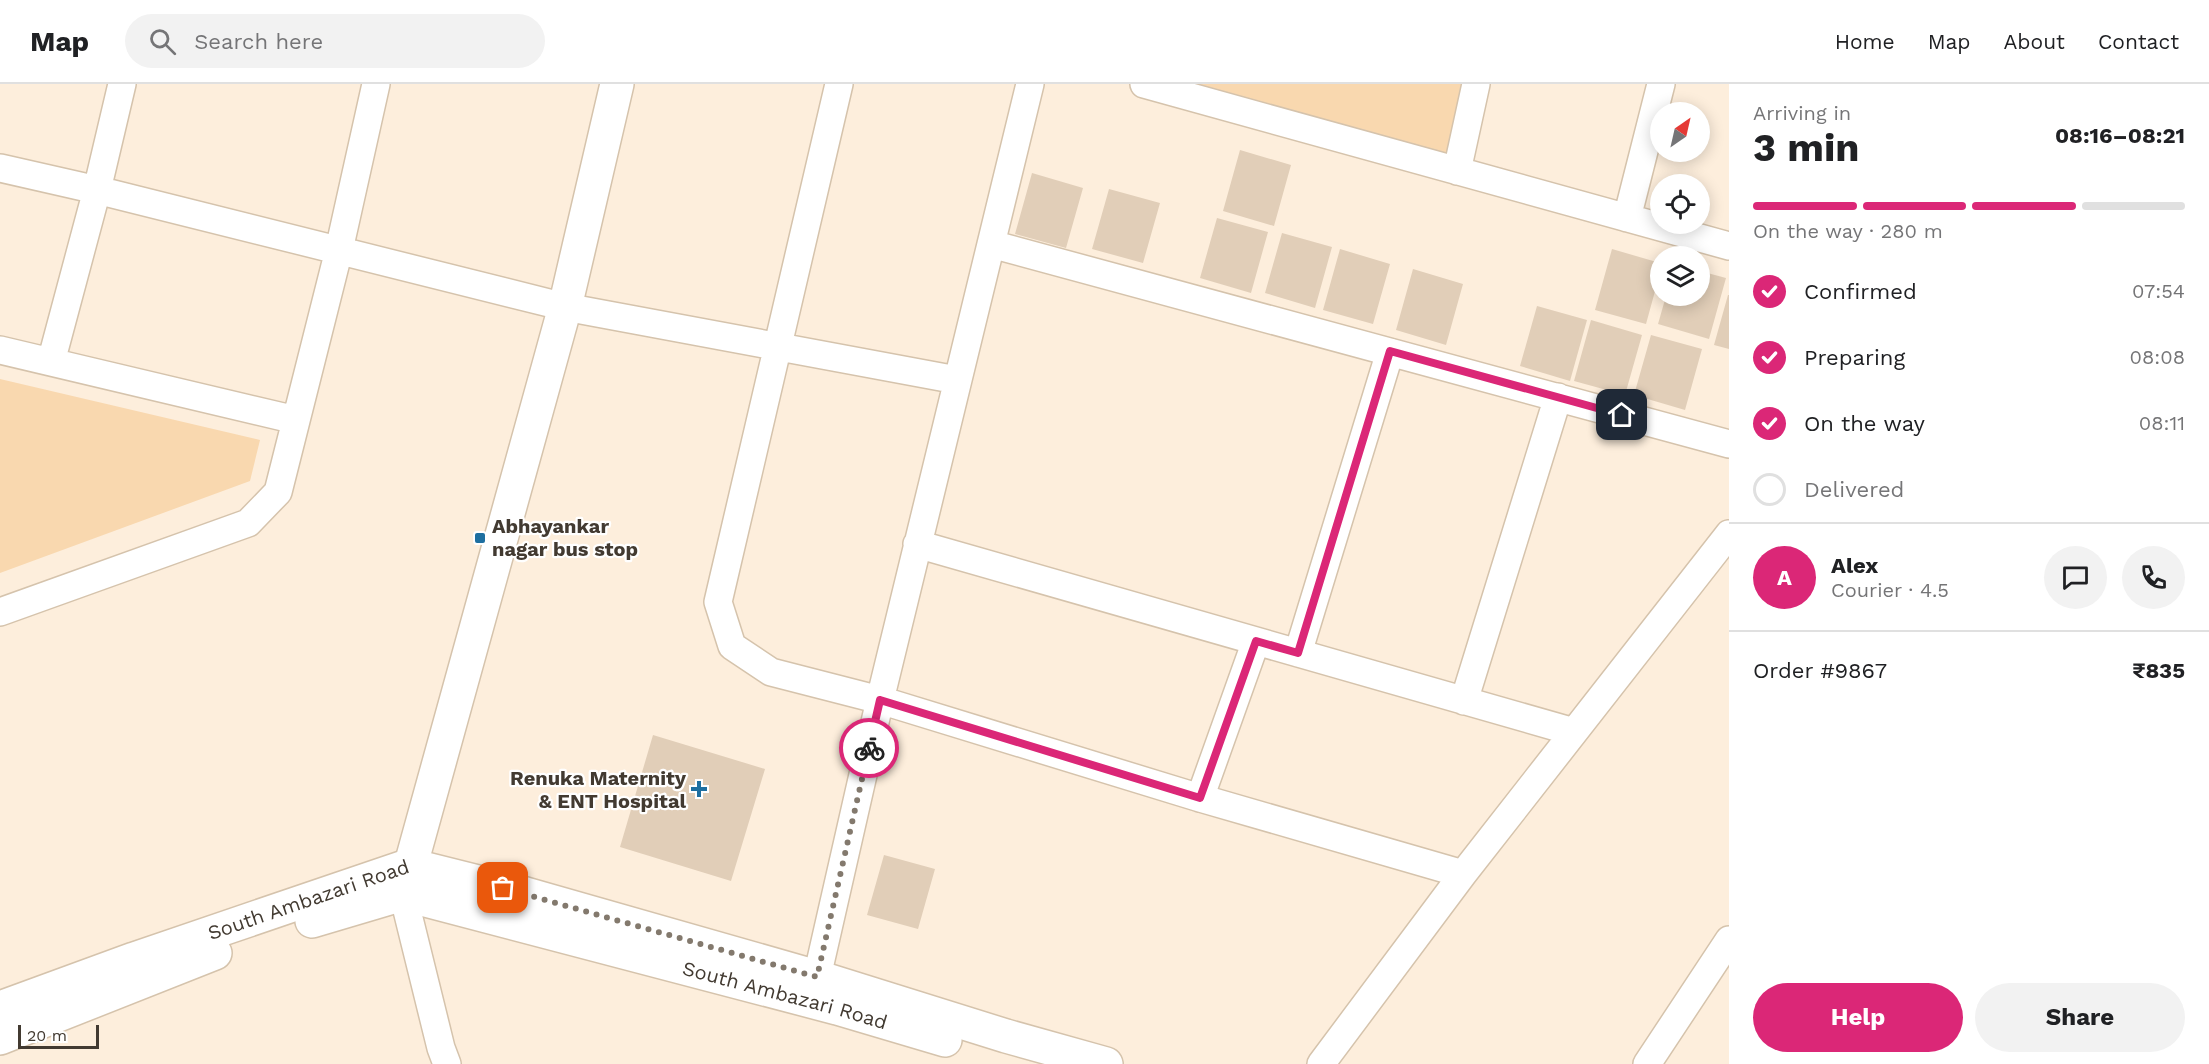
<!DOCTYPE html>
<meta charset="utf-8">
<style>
:root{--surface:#fff;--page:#f2f2f2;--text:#202124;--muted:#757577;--line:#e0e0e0;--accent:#db2777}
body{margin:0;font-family:"Work Sans",sans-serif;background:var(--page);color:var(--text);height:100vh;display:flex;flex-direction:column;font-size:22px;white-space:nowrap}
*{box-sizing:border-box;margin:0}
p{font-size:20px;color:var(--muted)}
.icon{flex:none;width:33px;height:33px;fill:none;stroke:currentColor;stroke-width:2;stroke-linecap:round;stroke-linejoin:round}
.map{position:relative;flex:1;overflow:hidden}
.sheet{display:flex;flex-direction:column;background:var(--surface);width:480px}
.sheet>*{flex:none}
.needle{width:39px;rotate:34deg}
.fabs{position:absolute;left:1650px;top:18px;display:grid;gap:12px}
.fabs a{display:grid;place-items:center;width:60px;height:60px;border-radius:50%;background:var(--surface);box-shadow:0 3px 15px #0003;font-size:30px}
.scale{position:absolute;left:18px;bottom:15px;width:81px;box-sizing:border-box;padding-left:6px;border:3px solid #423a31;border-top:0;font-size:16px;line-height:21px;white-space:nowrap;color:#423a31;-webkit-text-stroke:4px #fff;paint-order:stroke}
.pin{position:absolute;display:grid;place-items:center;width:51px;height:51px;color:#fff;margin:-26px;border-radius:12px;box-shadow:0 3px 9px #0006}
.courier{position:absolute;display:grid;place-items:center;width:60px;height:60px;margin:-30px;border:4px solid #db2777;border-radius:50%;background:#fff;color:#222;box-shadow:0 2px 8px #0007}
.summary em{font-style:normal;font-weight:700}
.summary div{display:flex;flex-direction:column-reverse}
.summary{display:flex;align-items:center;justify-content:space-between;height:102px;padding:0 24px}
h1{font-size:39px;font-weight:700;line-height:45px}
.bar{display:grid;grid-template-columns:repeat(4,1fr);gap:9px 6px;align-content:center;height:72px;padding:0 24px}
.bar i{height:8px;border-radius:4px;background:var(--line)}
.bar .current{background:var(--accent)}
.bar p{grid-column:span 4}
.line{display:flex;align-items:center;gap:15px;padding:0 24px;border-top:2px solid var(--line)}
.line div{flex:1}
.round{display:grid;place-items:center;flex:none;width:63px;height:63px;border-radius:32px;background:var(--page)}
ol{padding:0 24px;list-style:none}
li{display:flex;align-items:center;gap:18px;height:66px}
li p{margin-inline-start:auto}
li .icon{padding:6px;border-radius:50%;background:var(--accent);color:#fff;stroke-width:4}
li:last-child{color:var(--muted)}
li i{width:33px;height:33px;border:3px solid var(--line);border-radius:50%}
.button{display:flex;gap:12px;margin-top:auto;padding:12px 24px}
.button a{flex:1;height:69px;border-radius:36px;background:var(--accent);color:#fff;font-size:24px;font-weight:700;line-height:69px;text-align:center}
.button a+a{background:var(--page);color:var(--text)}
header{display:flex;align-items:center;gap:36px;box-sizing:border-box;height:84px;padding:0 30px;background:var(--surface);border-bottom:2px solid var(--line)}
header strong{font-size:28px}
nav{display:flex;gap:33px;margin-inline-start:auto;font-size:21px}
.search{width:420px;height:54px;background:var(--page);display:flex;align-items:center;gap:15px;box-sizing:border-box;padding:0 21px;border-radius:33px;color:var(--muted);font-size:22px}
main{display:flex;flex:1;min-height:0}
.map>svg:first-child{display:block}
</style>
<header>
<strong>Map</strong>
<div class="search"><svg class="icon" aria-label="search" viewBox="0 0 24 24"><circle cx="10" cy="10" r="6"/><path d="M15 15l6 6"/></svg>Search here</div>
<nav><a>Home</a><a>Map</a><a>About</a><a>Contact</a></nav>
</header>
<main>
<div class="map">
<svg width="1729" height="980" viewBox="0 0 1729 980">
<rect width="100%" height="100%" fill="#fdeedc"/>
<!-- green -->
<path fill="#f9d8af" d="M1189 0H1467L1451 73Z
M0 295 260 356 250 397 0 489Z"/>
<!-- building -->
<path fill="#e1ceb8" d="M1240 66 1291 81 1274 142 1223 127Z
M1032 89 1083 104 1066 164 1015 150Z
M1109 105 1160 119 1143 179 1092 165Z
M1217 134 1268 148 1251 209 1200 194Z
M1282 149 1332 163 1315 224 1265 209Z
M1340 165 1390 180 1373 240 1323 226Z
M1612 165 1660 179V189L1646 240 1595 226Z
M1413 185 1463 200 1446 261 1396 246Z
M1700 187 1726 194 1709 255 1658 240 1666 212H1700Z
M1728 211H1729V265L1714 261Z
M1537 222 1587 236 1570 297 1520 282Z
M1591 236 1642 251 1625 311 1574 297Z
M1651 251 1702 265 1685 326 1634 311Z
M653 651 765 685 731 797 620 763Z
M884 771 935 785 918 845 867 831Z"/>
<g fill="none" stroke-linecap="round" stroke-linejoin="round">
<!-- street casing -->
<g stroke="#d5c3ac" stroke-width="30">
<path id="street" d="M839 0 718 518 732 562 771 588 880 616 1200 714 1463 790
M1144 0 1729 162
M0 84 97 106 565 223 957 296
M1457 87 1476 0
M1627 134 1661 0
M991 160 1729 360
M0 266 296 336
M51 278 97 106 122 0
M917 460 1574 648
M0 528 248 439 278 408 339 166 376 0
M1298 569 1390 268
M1464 617 1558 313
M1200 714 1256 557
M403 810 441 964 447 980
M817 893 880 616 1030 0
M1321 980 1463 790 1729 450
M1647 980 1729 856"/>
</g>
<!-- secondary casing -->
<g stroke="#d5c3ac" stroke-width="36">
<g id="secondary">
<path d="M405 802 565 223 617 0"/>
<path id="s1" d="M312 837 403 810 837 924 945 956"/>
<path id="s2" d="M0 924 134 875 410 781 526 810 817 893 1006 952 1106 980"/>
<path d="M0 954 215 869"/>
</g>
</g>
<!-- street -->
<use href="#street" stroke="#fff" stroke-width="27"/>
<!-- secondary -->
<use href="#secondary" stroke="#fff" stroke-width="33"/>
</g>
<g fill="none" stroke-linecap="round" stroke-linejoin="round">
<!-- done -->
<path stroke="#83796d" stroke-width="6" stroke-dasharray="0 10.8" d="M503 804 817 893 869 664"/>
<!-- route -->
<path stroke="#db2777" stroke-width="8" d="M869 664 880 616 1200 714 1256 557 1298 569 1390 267 1622 331"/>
</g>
<!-- markers -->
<g fill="#1e6fa0" stroke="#fff" stroke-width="2">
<rect x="474" y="448" width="12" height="12" rx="3"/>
<path d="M696 696h6v6h6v6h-6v6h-6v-6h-6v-6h6z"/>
</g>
<g text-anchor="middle" stroke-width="4.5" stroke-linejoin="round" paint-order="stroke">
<!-- poi labels -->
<g font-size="20" font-weight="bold" fill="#423a31" stroke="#fff" text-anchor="start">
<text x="492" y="449">Abhayankar<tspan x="492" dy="23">nagar bus stop</tspan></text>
<text x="686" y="701" text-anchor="end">Renuka Maternity<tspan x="686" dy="23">&amp; ENT Hospital</tspan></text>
</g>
<!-- street labels -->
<g font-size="20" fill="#423a31" stroke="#fff">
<text dy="7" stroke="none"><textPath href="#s2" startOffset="327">South Ambazari Road</textPath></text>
<text dy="7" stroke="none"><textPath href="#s1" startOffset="490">South Ambazari Road</textPath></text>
</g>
</g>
</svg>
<div class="fabs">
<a><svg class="needle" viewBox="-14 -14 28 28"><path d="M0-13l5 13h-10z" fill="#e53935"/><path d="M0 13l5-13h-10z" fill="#757577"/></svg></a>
<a><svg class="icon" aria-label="locate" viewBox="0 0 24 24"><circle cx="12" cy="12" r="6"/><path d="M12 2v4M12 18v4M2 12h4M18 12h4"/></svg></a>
<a><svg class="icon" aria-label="layers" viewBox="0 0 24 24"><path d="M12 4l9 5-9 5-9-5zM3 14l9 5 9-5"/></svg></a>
</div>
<div class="scale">20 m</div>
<div class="pin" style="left:503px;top:804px;background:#ea580c"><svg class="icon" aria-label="bag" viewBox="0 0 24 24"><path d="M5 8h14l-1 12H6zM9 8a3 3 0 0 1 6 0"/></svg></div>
<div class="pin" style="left:1622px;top:331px;background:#1f2937"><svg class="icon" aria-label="home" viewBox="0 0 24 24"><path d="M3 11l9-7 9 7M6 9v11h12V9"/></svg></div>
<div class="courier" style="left:869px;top:664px"><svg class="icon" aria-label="bike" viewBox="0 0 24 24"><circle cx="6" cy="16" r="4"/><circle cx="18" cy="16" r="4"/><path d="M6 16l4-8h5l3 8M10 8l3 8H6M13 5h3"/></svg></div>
</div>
<section class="sheet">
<div class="summary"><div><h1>3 min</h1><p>Arriving in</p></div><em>08:16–08:21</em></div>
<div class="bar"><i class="current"></i><i class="current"></i><i class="current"></i><i></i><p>On the way · 280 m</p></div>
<ol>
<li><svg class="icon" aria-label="check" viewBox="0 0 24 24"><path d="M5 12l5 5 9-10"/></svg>Confirmed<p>07:54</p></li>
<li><svg class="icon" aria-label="check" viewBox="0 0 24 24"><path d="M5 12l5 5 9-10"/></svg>Preparing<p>08:08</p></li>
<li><svg class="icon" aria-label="check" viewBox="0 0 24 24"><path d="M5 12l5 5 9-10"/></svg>On the way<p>08:11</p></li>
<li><i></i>Delivered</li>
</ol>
<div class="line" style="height:108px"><b class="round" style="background:var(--accent);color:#fff">A</b><div><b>Alex</b><p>Courier · 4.5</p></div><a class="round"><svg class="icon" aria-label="chat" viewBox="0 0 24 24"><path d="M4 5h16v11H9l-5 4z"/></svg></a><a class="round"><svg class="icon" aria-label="phone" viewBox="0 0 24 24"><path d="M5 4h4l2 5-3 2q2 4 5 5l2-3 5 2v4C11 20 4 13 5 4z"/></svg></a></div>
<div class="line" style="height:78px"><div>Order #9867</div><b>₹835</b></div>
<div class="button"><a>Help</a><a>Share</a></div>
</section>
</main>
